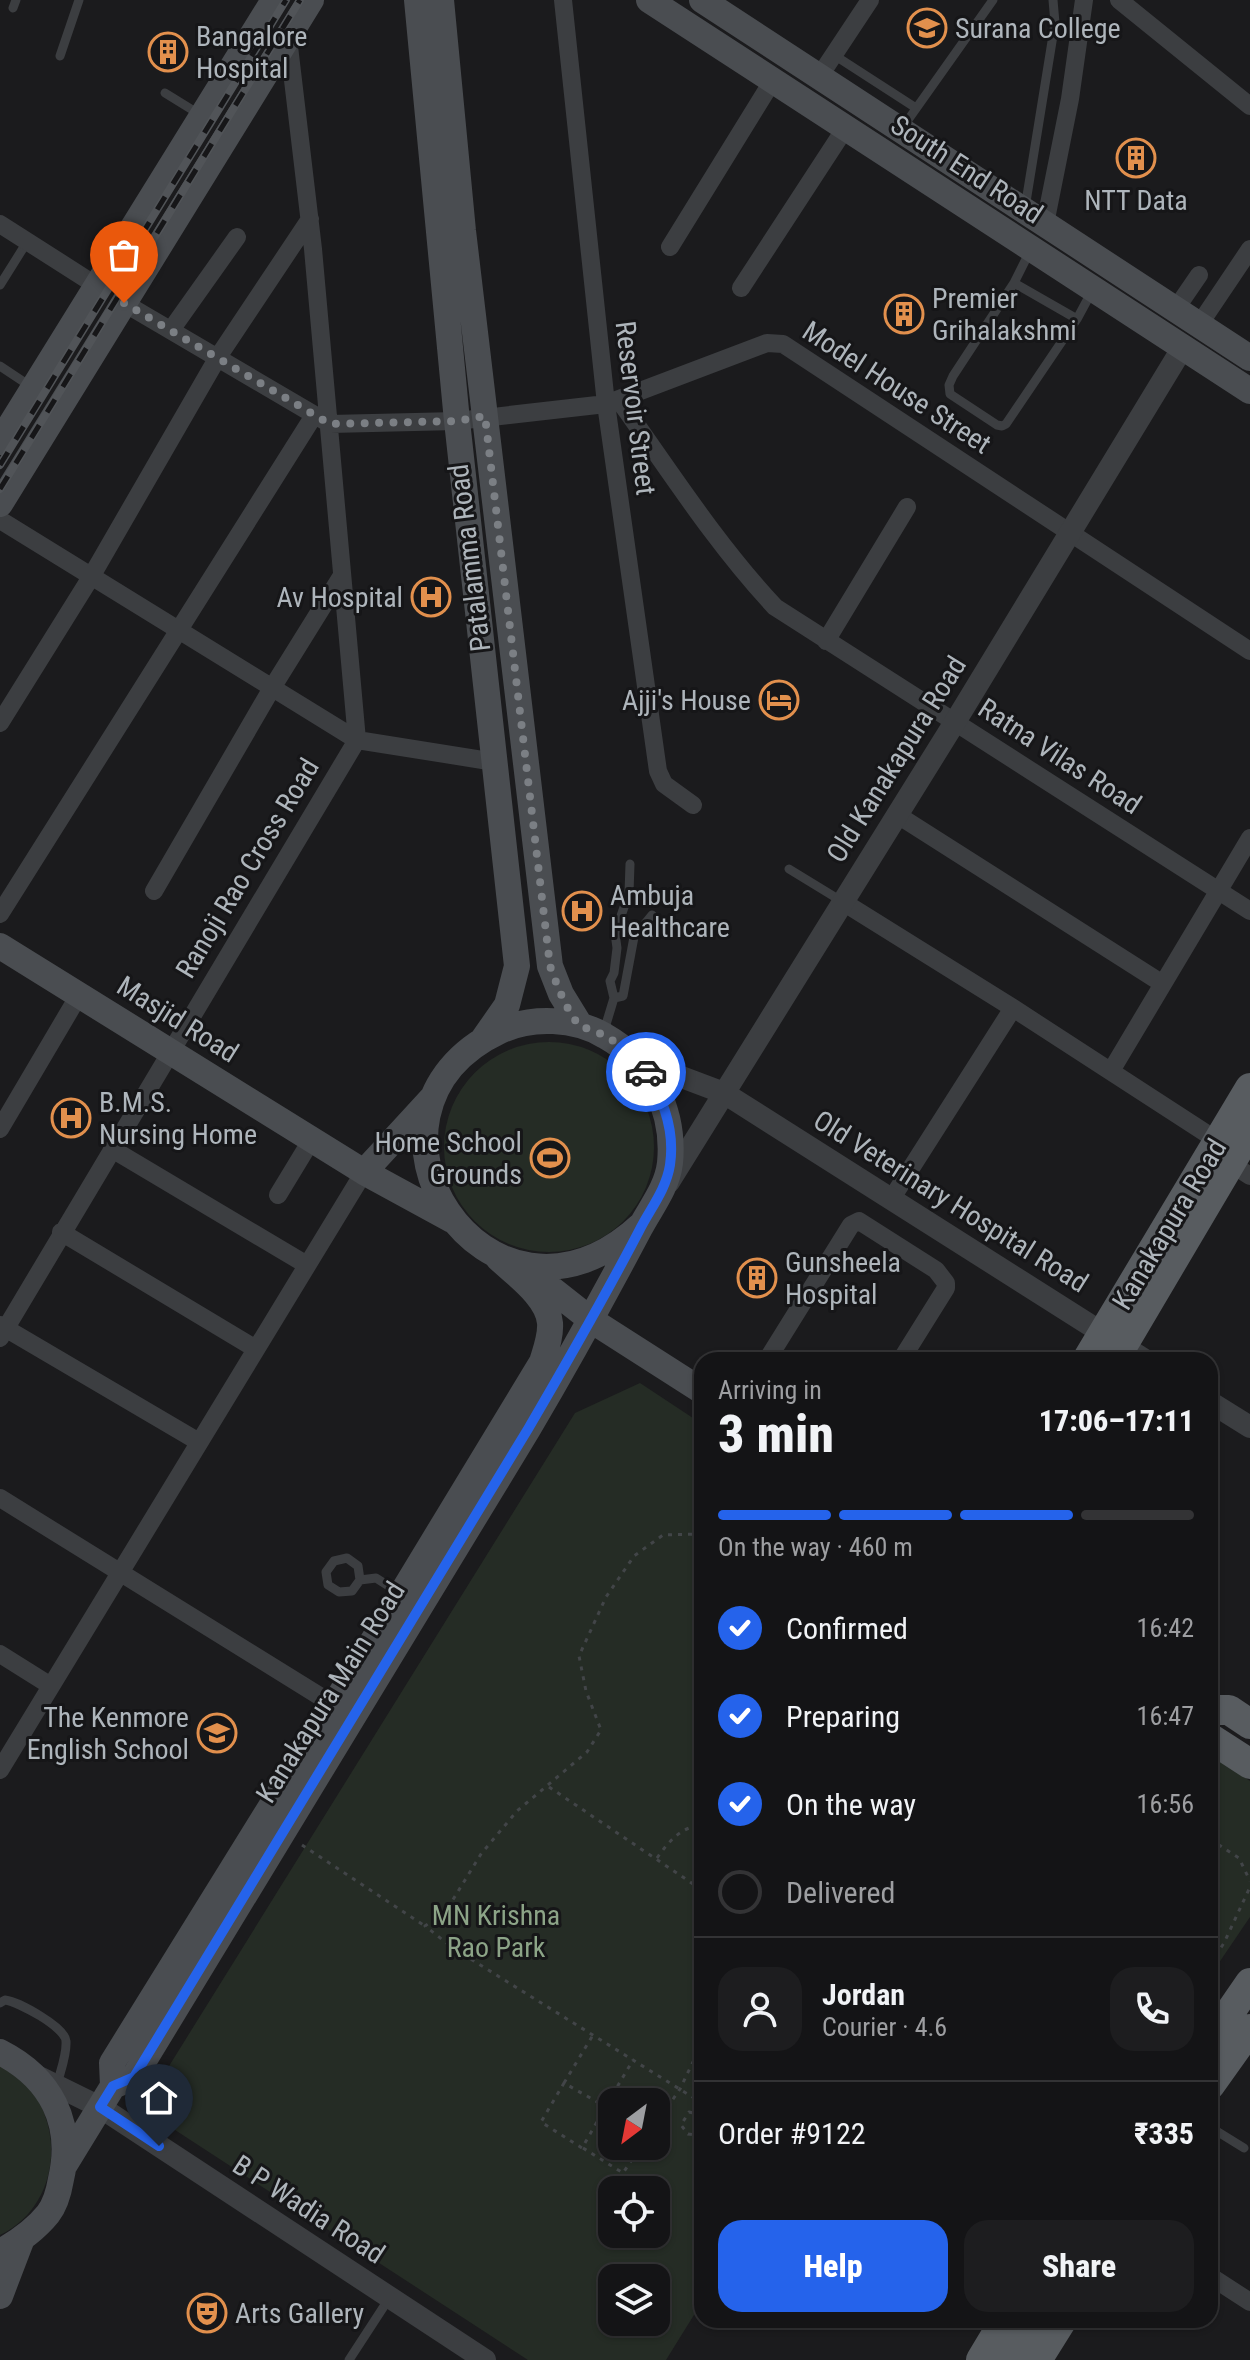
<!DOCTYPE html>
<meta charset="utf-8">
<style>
:root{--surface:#141416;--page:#1d1d1f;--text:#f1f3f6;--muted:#9d9ea1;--line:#333335;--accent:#2563eb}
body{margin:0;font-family:"Roboto Condensed",sans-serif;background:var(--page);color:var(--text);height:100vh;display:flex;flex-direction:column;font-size:30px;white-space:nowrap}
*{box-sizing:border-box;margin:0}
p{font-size:26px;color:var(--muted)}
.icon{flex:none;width:44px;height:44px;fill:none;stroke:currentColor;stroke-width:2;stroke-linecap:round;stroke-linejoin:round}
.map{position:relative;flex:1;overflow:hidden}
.drawer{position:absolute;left:694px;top:1352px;width:524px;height:976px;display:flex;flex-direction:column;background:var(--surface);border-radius:24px;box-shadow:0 2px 6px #0004,0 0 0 2px var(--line)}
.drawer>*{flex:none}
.needle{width:52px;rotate:212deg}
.fabs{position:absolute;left:598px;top:2088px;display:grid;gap:16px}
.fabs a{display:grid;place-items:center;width:72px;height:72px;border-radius:16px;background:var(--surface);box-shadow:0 2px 6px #0004,0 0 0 2px var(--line);font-size:40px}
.pin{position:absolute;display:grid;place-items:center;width:68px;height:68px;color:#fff;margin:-82px -34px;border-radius:50% 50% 50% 0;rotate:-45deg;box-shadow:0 0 8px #0007}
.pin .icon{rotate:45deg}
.courier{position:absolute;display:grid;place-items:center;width:80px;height:80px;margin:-40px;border:6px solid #2563eb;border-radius:50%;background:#fff;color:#222;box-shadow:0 2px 10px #0007}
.headline em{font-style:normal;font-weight:800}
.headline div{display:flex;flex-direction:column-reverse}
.headline{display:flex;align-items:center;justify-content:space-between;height:136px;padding:0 24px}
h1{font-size:52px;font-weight:800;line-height:60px}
.bar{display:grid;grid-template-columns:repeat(4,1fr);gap:12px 8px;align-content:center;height:96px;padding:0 24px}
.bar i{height:10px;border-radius:6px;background:var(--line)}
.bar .on{background:var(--accent)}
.bar p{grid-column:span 4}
.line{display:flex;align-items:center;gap:20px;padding:0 24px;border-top:2px solid var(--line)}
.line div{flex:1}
.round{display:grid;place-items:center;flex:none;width:84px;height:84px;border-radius:24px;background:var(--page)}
ol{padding:0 24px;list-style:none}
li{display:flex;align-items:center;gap:24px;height:88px}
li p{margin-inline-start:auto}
li .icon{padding:8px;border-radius:50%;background:var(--accent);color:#fff;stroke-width:4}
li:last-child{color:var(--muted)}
li i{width:44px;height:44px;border:4px solid var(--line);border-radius:50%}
.action{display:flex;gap:16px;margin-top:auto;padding:16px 24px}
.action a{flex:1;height:92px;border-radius:24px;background:var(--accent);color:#fff;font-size:32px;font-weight:800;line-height:92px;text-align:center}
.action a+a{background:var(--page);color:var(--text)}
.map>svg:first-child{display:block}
</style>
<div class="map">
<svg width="1250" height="2360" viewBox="0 0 1250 2360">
<rect width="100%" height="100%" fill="#1b1b1d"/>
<!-- green -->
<path fill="#252c25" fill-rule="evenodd" d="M444 1147a105 105 0 1 1 210 0a105 105 0 1 1-210 0Z
M640 1383 702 1424V2302L666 2360H528L172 2128 156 2087 575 1413ZM656 2102V2146H612V2102ZM612 2190H656V2234H612ZM612 2278H656V2322H612Z
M1210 1755 1250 1781V1917L1210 1976Z
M0 2063C11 2073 29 2084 37 2096 41 2100 42 2108 44 2113 62 2158 46 2213 0 2235Z"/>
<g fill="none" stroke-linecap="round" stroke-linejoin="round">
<!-- path -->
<path stroke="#424548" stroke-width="3" stroke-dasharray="4 6" stroke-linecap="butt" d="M702 1534 663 1535 634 1556 606 1597 579 1656 586 1691 601 1730 587 1752 517 1811 481 1854 446 1911 425 1926 453 1948 702 2103
M549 1787 702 1890
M1210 1839 1239 1858 1250 1881
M302 1845 425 1926
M657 1858C669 1841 681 1827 702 1825
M1210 1964 1224 1943 1250 1887
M564 2083 593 2035
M599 2103 564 2083 541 2122 582 2148 601 2115
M612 2112 601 2115 599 2103 610 2099 633 2060
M702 2115 689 2112 681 2125 688 2134 702 2136
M656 2124 680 2089 702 2043
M583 2148 623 2173 641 2146"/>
<!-- service -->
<path stroke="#3c3e41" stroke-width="9" d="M13 8 16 0
M834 55 916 108
M60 56 79 0
M165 93 199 114
M903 127 993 0
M1025 208 1055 23 1053 0
M1030 251 1014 283 953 376 949 385 950 394 997 425 1002 426 1006 424 1077 319 1091 293
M1014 283 1077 319
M0 285 27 242
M0 366 30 386
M789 869 843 902
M614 998 610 981 614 973 617 948 615 933 629 893 630 864
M604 1031 614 998 623 996 634 937 652 915
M360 1580 358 1566 347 1558 334 1561 326 1572 328 1585 339 1592 352 1591 360 1580 376 1578 398 1592
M0 2003 5 2000C19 2002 65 2027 66 2041 67 2055 60 2072 57 2085
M1210 2127 1244 2148
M349 2360 390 2297"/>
<!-- minor -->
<path stroke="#3c3e41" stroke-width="18" d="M563 0 606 404 658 771 664 784 693 805
M1119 0 1250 106
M819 77 870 0
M0 224 97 286
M1045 224 1070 99 1084 0
M670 247 773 80
M741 288 846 127
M124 303 330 424 457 421 606 404 767 343 783 344 1250 651
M1175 310 1199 275
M1199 325 1250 249
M171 330 237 237
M619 400C669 470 716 544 775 607L1250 911
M0 520 357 740 495 762
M826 641 907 507
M0 723 91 577 218 357 310 219
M896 814 1163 984
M154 891 272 688 341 577
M843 902 1013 1008 1218 1141
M0 914 313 417
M1111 1071 1250 838
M0 1129 79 995
M112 1149 307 1265
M1230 1163 1250 1176
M278 1195 312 1139
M892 1198 1013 1008
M61 1232 256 1349
M0 1325 199 1442
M0 1338 357 740 313 249 288 38
M767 1360 851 1225 859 1221 936 1270 946 1283V1288L901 1360
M0 1498 334 1705
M0 1654 51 1686
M0 1770 364 1172
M1210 2276 1250 2302"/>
<!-- tertiary -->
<path stroke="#3c3e41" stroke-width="22" d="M639 1061 724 1093 1145 1360
M669 1182 955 722 1183 347
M1210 1402 1250 1427
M35 2075 100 2107 485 2360"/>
<!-- secondary -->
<path stroke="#4a4d51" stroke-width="26" d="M417 0 457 421 517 966 507 1005 484 1038
M441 0 463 231 550 966 561 994 580 1025
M649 0 1250 391
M702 0 1250 358
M0 442 274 0
M0 504 311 0
M0 946 364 1172 452 1220
M364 1172 432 1098
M534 1275 591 1320 702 1391
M0 2052C51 2078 74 2123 61 2179 59 2191 55 2205 48 2214 35 2230 18 2242 0 2252
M113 2086 134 2077 528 1429C567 1363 604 1296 640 1228 651 1207 667 1188 670 1163 675 1111 651 1062 605 1036 575 1018 532 1016 500 1031 327 1113 487 1367 642 1224
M64 2166 113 2086 112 2063 334 1705 542 1362C546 1349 551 1336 550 1323 548 1297 516 1275 498 1258
M0 2296 21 2241"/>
<!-- primary -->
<path stroke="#585c60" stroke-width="30" d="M1087 1360 1250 1088
M1114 1360 1250 1130
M1210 1710H1229L1250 1724
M1210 1738 1250 1764
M1210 2041 1250 1983
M1210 2085 1250 2029
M981 2360 1005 2320
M1009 2360 1033 2320
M1037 2360 1062 2320"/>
<!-- rail casing -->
<g stroke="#515458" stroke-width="8">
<path id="rail" d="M0 465 286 0
M0 489 300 0"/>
</g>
<!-- rail -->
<use href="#rail" stroke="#161618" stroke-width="5" stroke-dasharray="15" stroke-linecap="butt"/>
</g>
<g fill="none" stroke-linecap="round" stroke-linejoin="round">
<!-- done -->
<path stroke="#7b7f84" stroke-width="8" stroke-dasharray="0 14.4" d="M124 303 330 424 457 421 485 416 550 966C555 980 569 1018 581 1026 586 1029 594 1030 599 1033 618 1042 635 1055 646 1072"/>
<!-- route -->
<path stroke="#2563eb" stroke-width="10" d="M159 2146 100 2107 113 2086 134 2077 528 1429C566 1364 604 1298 639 1231 650 1209 666 1190 670 1165 675 1131 664 1100 646 1072"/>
</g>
<!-- icons -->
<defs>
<g id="university-ring" transform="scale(2)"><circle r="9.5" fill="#161618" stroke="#e2904d" stroke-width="1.5"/><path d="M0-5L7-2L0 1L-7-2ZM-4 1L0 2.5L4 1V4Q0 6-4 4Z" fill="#e2904d"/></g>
<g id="building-ring" transform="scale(2)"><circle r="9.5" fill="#161618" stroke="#e2904d" stroke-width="1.5"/><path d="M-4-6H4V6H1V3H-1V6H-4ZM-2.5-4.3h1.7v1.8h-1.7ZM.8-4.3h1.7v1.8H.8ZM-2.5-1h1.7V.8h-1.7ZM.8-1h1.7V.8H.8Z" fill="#e2904d"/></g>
<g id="hospital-ring" transform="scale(2)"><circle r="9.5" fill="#161618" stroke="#e2904d" stroke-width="1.5"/><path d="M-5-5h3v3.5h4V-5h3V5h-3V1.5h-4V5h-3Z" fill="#e2904d"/></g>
<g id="hotel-ring" transform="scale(2)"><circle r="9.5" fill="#161618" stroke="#e2904d" stroke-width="1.5"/><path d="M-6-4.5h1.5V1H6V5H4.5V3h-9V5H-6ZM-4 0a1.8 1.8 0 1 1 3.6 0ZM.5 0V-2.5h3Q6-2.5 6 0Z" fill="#e2904d"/></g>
<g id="stadium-ring" transform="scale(2)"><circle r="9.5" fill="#161618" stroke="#e2904d" stroke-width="1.5"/><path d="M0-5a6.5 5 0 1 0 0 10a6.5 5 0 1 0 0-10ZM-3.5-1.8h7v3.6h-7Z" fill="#e2904d"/></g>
<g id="school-ring" transform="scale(2)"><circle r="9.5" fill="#161618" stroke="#e2904d" stroke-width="1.5"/><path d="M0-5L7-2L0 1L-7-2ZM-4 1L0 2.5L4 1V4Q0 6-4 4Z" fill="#e2904d"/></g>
<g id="theatre-ring" transform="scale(2)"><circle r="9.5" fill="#161618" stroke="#e2904d" stroke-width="1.5"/><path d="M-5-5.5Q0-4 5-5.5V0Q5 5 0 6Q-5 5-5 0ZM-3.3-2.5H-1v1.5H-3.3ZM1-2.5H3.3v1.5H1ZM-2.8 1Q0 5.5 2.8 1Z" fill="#e2904d"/></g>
</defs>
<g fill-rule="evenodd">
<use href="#university-ring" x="927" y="28"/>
<use href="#building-ring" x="168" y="52"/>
<use href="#building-ring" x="1136" y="158"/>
<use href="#building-ring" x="904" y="314"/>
<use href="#hospital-ring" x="431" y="597"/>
<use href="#hotel-ring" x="779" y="700"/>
<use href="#hospital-ring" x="582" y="911"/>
<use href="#hospital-ring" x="71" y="1118"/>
<use href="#stadium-ring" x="550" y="1158"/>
<use href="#building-ring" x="757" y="1278"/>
<use href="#school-ring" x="217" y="1733"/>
<use href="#theatre-ring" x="207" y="2313"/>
</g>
<g text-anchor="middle" stroke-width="6" stroke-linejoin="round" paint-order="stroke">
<!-- poi labels -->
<g font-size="28" fill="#aeb5bb" stroke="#161618" text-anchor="start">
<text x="955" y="38">Surana College</text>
<text x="196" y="46">Bangalore<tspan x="196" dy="32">Hospital</tspan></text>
<text x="1136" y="210" text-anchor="middle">NTT Data</text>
<text x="932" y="308">Premier<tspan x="932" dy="32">Grihalakshmi</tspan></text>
<text x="403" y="607" text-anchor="end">Av Hospital</text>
<text x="751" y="710" text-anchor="end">Ajji's House</text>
<text x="610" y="905">Ambuja<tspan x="610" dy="32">Healthcare</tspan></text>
<text x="99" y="1112">B.M.S.<tspan x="99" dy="32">Nursing Home</tspan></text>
<text x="522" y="1152" text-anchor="end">Home School<tspan x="522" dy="32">Grounds</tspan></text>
<text x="785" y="1272">Gunsheela<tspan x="785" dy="32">Hospital</tspan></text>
<text x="189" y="1727" text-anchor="end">The Kenmore<tspan x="189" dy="32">English School</tspan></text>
<text x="235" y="2323">Arts Gallery</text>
</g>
<!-- street labels -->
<g font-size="28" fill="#aeb5bb" stroke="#161618">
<text transform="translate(967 169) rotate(33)" y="10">South End Road</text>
<text transform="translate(897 387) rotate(33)" y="10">Model House Street</text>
<text transform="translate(636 408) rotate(83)" y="10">Reservoir Street</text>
<text transform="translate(469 558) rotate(-97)" y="10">Patalamma Road</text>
<text transform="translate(1060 756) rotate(33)" y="10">Ratna Vilas Road</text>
<text transform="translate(896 759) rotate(-58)" y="10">Old Kanakapura Road</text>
<text transform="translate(247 868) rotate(-59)" y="10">Ranoji Rao Cross Road</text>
<text transform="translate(178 1019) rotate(32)" y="10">Masjid Road</text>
<text transform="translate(951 1201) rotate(32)" y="10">Old Veterinary Hospital Road</text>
<text transform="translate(1169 1224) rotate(-59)" y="10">Kanakapura Road</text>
<text transform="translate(330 1692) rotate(-58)" y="10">Kanakapura Main Road</text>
<text transform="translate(309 2209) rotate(33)" y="10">B P Wadia Road</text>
</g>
<!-- park labels -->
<g font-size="28" fill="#8ca487" stroke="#161618">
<text x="496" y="1925">MN Krishna<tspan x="496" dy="32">Rao Park</tspan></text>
</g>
</g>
</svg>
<div class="fabs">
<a><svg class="needle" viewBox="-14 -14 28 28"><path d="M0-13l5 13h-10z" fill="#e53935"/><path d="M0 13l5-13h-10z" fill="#9d9ea1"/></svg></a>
<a><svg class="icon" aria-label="locate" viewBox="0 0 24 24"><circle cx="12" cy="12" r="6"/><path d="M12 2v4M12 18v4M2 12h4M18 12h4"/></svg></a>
<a><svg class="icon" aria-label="layers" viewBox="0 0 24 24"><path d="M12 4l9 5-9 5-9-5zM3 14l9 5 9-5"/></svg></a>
</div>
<div class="pin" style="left:124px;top:303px;background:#ea580c"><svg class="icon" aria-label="bag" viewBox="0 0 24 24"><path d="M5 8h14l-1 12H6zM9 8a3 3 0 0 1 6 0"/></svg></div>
<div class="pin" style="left:159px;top:2146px;background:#1f2937"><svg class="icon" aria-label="home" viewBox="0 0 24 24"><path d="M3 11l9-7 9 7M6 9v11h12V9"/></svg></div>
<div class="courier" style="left:646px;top:1072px"><svg class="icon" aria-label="car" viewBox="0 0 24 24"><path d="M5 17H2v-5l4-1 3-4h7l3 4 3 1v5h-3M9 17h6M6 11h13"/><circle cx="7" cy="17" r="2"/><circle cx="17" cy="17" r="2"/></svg></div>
<section class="drawer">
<div class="headline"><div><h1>3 min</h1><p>Arriving in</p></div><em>17:06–17:11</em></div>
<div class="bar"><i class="on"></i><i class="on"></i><i class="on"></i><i></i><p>On the way · 460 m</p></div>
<ol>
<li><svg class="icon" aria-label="check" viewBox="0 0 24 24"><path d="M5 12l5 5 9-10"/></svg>Confirmed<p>16:42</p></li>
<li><svg class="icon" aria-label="check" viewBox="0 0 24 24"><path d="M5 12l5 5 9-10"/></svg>Preparing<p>16:47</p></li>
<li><svg class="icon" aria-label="check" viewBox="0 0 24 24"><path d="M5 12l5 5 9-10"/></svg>On the way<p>16:56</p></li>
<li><i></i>Delivered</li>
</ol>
<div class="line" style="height:144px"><a class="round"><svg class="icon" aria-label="person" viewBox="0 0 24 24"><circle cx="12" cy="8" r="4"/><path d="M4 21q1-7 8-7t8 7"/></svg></a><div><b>Jordan</b><p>Courier · 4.6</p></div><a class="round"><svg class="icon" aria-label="phone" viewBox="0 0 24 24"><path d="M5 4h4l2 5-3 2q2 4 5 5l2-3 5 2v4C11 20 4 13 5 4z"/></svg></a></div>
<div class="line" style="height:104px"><div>Order #9122</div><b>₹335</b></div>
<div class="action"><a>Help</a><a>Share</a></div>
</section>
</div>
